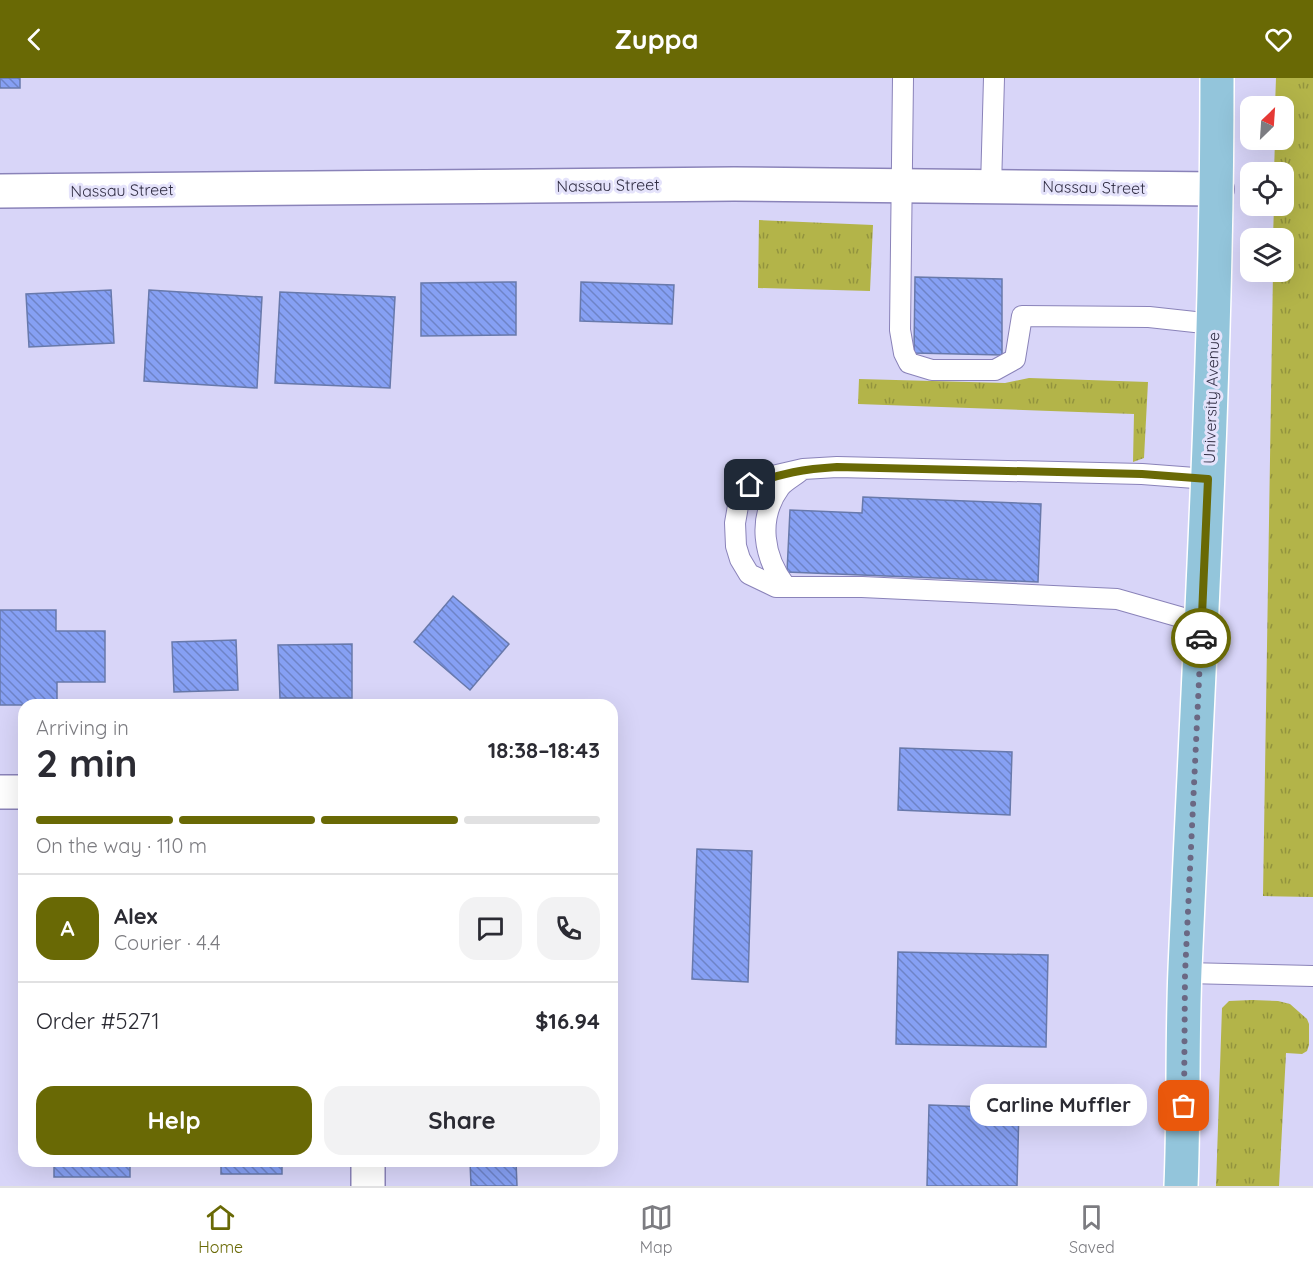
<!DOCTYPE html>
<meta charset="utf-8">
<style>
:root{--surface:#fff;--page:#f2f2f3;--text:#2b2b33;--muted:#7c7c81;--line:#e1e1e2;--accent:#696905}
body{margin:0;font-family:Quicksand,sans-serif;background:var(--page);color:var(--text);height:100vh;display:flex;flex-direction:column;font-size:22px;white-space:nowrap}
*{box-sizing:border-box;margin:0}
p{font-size:20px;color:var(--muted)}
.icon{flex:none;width:33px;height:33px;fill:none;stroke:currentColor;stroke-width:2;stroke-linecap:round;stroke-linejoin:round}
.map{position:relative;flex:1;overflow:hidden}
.sheet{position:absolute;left:18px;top:621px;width:600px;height:468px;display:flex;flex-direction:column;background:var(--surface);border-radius:18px;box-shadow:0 6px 24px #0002}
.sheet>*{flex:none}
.needle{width:39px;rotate:25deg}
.tools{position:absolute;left:1240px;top:18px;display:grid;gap:12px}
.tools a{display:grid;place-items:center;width:54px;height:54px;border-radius:12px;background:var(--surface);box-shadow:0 6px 24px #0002;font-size:30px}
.pin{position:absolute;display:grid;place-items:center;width:51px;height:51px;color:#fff;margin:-26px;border-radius:12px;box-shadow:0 3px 9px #0006}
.courier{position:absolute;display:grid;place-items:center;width:60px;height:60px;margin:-30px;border:4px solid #696905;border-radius:50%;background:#fff;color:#222;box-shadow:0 2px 8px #0007}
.bubble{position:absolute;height:42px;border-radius:18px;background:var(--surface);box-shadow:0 6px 24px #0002;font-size:20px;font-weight:800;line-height:42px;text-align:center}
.headline em{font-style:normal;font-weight:800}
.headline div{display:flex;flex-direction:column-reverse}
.headline{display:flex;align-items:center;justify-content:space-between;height:102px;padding:0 18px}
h1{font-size:39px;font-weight:800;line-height:45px}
.bar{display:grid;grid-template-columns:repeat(4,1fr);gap:9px 6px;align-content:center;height:72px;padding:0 18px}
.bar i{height:8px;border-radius:4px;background:var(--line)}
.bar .active{background:var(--accent)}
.bar p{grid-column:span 4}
.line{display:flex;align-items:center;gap:15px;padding:0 18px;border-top:2px solid var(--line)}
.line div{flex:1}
.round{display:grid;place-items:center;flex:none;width:63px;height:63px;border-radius:18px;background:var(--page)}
.button{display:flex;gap:12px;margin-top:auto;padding:12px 18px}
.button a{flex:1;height:69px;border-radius:18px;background:var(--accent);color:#fff;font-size:24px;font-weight:800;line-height:69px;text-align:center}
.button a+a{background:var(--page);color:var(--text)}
header{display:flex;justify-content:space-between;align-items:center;height:78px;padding:0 18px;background:var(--accent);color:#fff;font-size:27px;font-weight:800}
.tabs{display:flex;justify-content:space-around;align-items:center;height:84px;border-top:2px solid var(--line);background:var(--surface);font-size:16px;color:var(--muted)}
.tabs a{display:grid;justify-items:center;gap:3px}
.tabs .active{color:var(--accent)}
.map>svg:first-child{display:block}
</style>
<header><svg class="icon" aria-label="back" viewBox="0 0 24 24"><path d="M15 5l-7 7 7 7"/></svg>Zuppa<svg class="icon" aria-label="heart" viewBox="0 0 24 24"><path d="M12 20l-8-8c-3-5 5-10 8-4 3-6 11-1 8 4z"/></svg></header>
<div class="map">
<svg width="1313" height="1108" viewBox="0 0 1313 1108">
<defs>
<pattern id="grass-tufts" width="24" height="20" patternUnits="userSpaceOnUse" patternTransform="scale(1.5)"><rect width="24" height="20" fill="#b3b449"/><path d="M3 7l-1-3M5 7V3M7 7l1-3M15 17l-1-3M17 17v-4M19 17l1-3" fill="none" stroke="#92933e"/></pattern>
<pattern id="building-back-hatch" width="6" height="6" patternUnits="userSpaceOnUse" patternTransform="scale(1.5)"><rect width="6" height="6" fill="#86a0f4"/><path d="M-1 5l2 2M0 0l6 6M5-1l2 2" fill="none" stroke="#6e83c7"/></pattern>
</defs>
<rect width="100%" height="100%" fill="#d8d5f8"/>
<!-- grass -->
<path fill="url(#grass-tufts)" d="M1276 0H1313V819L1263 818 1273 194H1284V160H1273L1274 128H1284V94H1274L1275 62H1284V28H1275Z
M759 142 873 147 870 213 758 210Z
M1029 300 1148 304 1144 380 1133 384 1134 336 858 326 859 301 1005 305Z
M1252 922 1278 923 1290 926 1307 941 1309 946V967L1307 973 1302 976 1286 975 1279 1108H1216L1222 930 1229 923Z"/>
<!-- building -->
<path fill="url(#building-back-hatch)" stroke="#6879ab" stroke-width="1.5" d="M0 0H20V10H0Z
M915 199 1002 201V277L914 275Z
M516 204V257L421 258V205Z
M581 204 674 207 672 246 580 243Z
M111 212 114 265 29 269 26 216Z
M149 212 262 219 257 310 144 303Z
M280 214 395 219 390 310 275 305Z
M863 419 1041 426 1038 504 787 494 790 432 862 435Z
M453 518 509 566 470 612 414 564Z
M0 532H56V553H105V604H57V627H0Z
M236 562 238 612 174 614 172 564Z
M352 566V620H280L278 567Z
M900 670 1012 674 1010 737 898 732Z
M697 771 752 773 748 904 692 901Z
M898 874 1048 877 1046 969 896 966Z
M929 1027 1019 1030 1017 1108H927Z
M54 1083H130V1099H54Z
M221 1083H282V1096H221Z
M470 1083H516L517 1108H471Z"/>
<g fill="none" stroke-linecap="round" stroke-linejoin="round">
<!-- lane casing -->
<g stroke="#8a83b9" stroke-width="22">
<path id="lane" d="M903 0 900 252 904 275 909 285 932 292H995L1015 281 1022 238 1149 239 1213 246
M991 109 994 0
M786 509C763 479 757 440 780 409 785 403 793 399 799 394
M1201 545 1117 521 862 509H776L749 496 740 481 736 468 735 445 738 428 750 407 777 397 803 391 837 389 1142 396 1208 401
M1185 895 1313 898"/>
</g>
<!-- street casing -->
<g stroke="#8a83b9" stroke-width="36">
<path id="street" d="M0 714H24
M368 1108V1083"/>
</g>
<!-- secondary casing -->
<g stroke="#8a83b9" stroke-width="36">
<path id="secondary" d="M0 113 734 106 1217 111"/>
</g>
<!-- primary casing -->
<g stroke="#fff" stroke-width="36">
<path id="primary" d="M1181 1108C1184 1036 1182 963 1185 891 1198 594 1217 297 1217 0"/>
</g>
<!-- lane -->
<use href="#lane" stroke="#fff" stroke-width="20"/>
<!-- street -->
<use href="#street" stroke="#fff" stroke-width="33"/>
<!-- secondary -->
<use href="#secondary" stroke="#fff" stroke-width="33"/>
<!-- primary -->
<use href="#primary" stroke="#93c5db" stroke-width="33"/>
</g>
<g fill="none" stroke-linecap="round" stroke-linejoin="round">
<!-- done -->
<path stroke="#6b6883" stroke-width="6" stroke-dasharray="0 10.8" d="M1184 1028 1185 896 1201 560"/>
<!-- route -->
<path stroke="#696905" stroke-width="8" d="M750 407C782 395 804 391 837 389L1142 396 1208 401 1201 560"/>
</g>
<g text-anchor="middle" stroke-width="6" stroke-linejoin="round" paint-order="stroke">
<!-- street labels -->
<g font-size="16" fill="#312e44" stroke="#e5e3fb">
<text transform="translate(608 107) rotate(-1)" y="6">Nassau Street</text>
<text transform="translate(1094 109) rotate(1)" y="6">Nassau Street</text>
<text transform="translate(122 112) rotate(-1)" y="6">Nassau Street</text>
<text transform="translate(1211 320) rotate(-88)" y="6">University Avenue</text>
</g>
</g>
</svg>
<div class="tools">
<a><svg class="needle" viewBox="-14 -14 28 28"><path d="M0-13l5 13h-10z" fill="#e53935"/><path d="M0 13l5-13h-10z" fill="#7c7c81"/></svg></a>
<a><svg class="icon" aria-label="locate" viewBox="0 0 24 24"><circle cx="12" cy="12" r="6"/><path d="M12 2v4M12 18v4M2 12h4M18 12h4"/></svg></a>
<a><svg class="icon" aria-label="layers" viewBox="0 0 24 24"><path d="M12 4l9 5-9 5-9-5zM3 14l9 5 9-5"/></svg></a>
</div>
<div class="pin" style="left:1184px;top:1028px;background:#ea580c"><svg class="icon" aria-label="bag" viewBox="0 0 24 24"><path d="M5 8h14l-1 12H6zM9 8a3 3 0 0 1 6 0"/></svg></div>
<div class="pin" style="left:750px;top:407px;background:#1f2937"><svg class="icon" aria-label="home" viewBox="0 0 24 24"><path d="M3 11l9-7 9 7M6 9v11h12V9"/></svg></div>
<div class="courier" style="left:1201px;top:560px"><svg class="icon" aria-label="car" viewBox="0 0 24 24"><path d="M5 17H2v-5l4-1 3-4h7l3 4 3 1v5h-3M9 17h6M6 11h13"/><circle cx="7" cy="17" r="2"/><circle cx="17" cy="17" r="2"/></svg></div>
<div class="bubble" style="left:970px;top:1006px;width:177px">Carline Muffler</div>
<section class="sheet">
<div class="headline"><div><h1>2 min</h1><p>Arriving in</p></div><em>18:38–18:43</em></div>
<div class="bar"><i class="active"></i><i class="active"></i><i class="active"></i><i></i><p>On the way · 110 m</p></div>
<div class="line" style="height:108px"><b class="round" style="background:var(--accent);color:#fff">A</b><div><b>Alex</b><p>Courier · 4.4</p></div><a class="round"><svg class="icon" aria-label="chat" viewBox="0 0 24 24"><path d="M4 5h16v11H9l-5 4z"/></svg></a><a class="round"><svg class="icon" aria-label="phone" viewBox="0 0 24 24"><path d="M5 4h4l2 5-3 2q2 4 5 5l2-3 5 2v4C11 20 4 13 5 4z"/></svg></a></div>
<div class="line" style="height:78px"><div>Order #5271</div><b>$16.94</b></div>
<div class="button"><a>Help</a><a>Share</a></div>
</section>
</div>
<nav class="tabs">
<a class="active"><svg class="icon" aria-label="home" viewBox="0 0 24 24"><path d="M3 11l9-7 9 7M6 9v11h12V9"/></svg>Home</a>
<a><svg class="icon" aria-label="map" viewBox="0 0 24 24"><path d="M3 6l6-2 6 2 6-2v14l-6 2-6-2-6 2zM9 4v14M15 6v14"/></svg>Map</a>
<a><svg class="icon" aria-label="saved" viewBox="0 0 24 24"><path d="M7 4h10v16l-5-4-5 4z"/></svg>Saved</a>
</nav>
